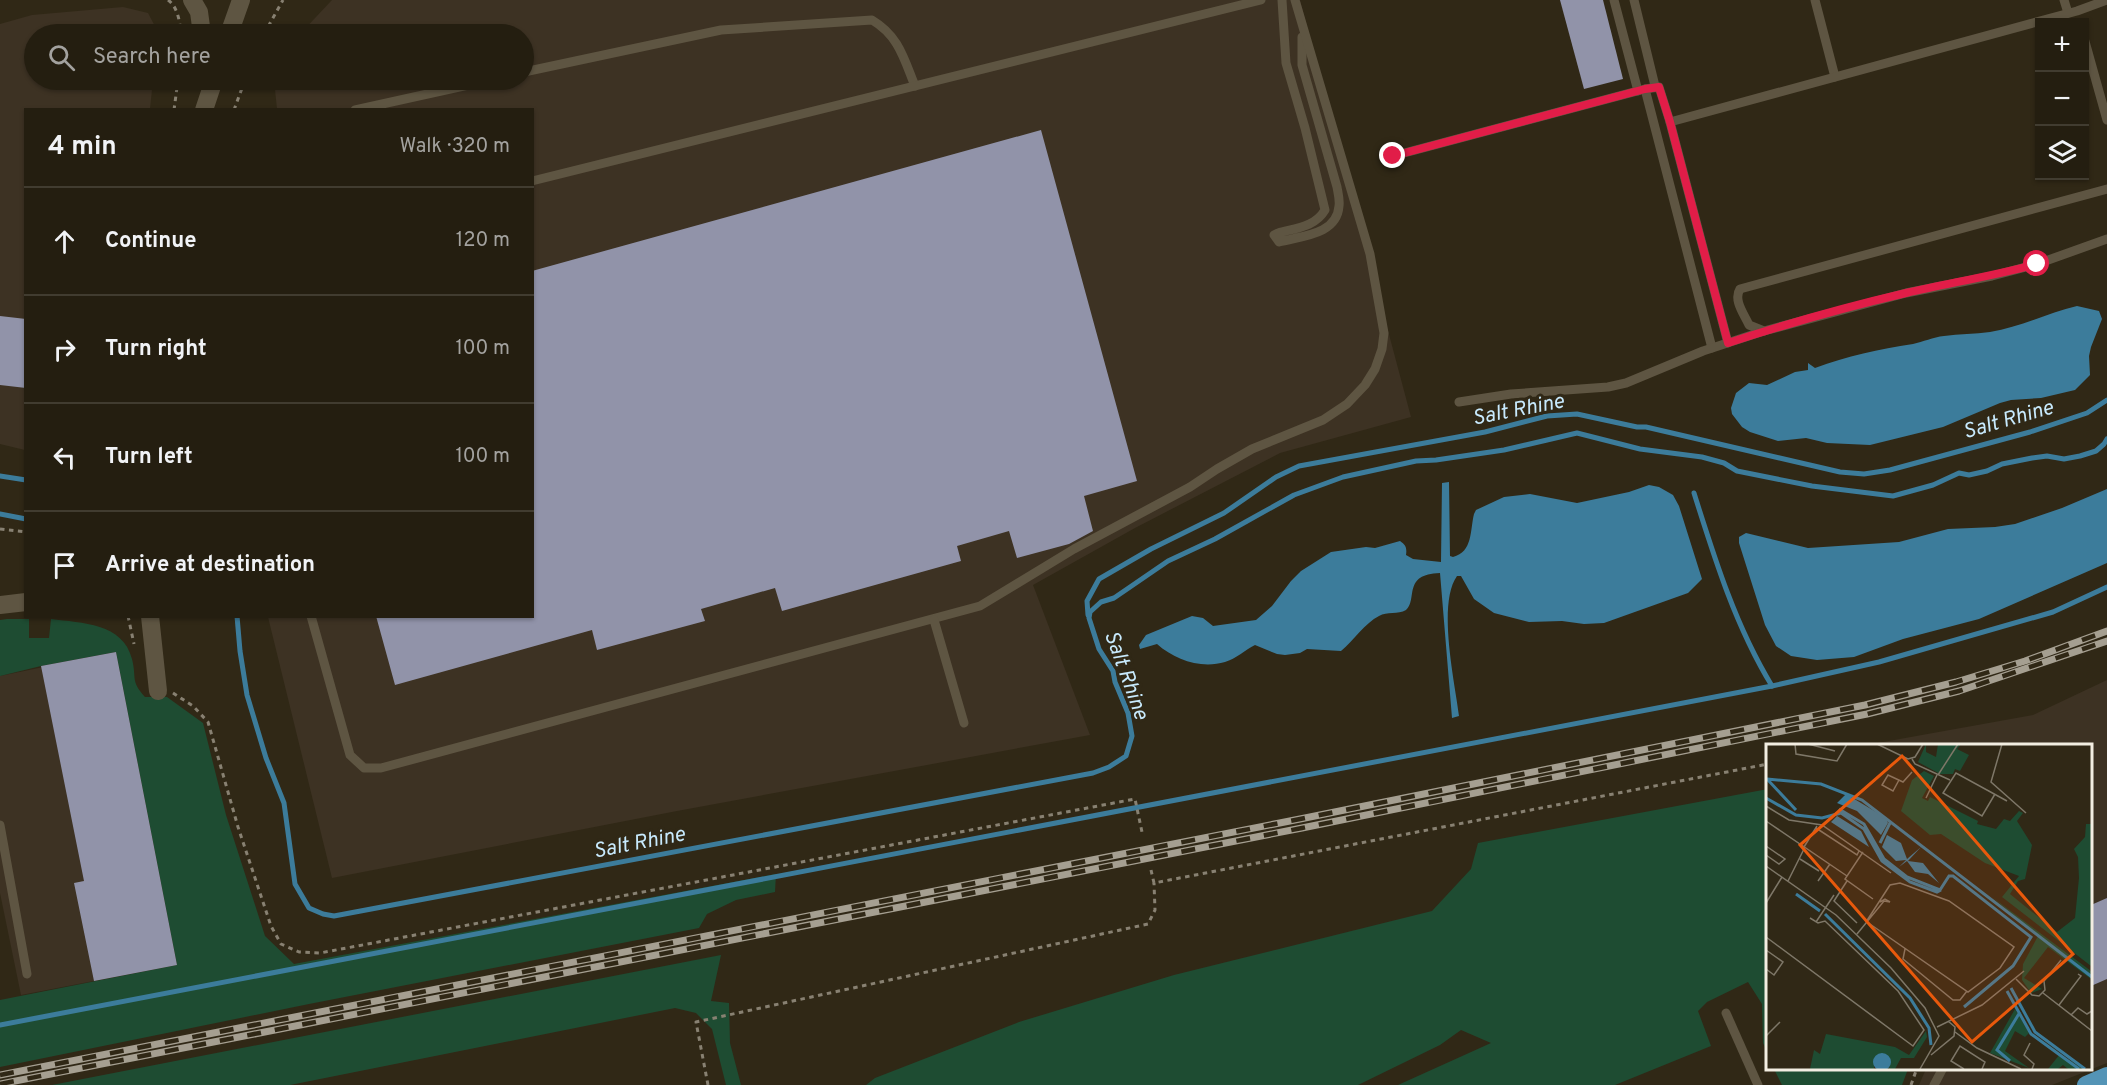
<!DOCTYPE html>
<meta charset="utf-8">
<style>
body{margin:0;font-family:Overpass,sans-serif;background:#2c2719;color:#f1f3f6}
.controls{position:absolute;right:18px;top:18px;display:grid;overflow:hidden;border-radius:0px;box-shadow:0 2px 4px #0004}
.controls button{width:54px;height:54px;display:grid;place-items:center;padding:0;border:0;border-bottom:2px solid #413c30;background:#241e10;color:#f1f3f6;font:30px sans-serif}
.stop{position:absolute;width:18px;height:18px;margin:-14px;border:4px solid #e11d48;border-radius:50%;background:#fff}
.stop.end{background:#e11d48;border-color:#fff;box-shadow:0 2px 6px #0008}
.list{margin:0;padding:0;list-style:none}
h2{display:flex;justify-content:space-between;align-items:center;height:78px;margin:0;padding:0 24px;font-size:26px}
h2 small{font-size:20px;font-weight:400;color:#a3a29f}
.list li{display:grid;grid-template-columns:39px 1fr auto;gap:18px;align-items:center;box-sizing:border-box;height:108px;padding:0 24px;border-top:2px solid #413c30}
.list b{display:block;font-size:22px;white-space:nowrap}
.list em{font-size:20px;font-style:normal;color:#a3a29f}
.icon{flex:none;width:33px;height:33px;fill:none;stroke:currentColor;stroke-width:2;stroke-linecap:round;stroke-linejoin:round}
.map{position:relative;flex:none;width:2107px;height:1085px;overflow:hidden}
.search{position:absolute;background:#241e10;box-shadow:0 2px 4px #0004;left:24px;top:24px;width:510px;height:66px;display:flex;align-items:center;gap:15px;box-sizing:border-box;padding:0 21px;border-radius:33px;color:#a3a29f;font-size:22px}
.panel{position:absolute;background:#241e10;box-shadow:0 2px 4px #0004;left:24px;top:108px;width:510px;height:510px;border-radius:0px}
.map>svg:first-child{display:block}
</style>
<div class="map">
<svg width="2107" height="1085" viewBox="0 0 2107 1085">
<rect width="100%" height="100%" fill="#302816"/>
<g fill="#3d3223">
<path d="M332,0h968l111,417 -131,36 -145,75 -102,57 57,150 -413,76 -345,67 -64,-261 264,-1v-506l-255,-1 -3,-29h250v-46h-224z"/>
<path d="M123,7l25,6 11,21h-125v46h119l-3,29 -124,1 -1,340 -25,-6v-420l32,-9z"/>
<path d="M116,652l61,313 -156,30 -21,-102v-217z"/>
<path d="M2107,680v383l-55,22h-133l7,-16 164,-1v-322h-229l172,-31z"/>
</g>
<g fill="#1e4c32">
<path d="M7,619h22v19h20l2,-19c31,4 72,4 81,40 5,20 -2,21 13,38h22l36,26 23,92 39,121 29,28 482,-90 -1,18 -39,8 -29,14 -8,14 -390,76 -309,63v-67l177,-35 -61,-313 -75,14 -41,10v-56z"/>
<path d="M1768,789v265l-5,-11 -1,-39 -14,-22 -41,20 -9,9 13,35 -96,39h-217l93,-42 -30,-13 -21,15 -82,40h-492l9,-7 144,-56 155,-47 258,-64 39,-42 7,-26z"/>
<path d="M721,955l-10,46 18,2 1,40 11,42h-15l-14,-56 -16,-16 -21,-5 -385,77h-238z"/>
<path d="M1774,1069h134l-6,16h-120z"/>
</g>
<g fill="#3c7c9b">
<path d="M2077,306l22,5 3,8 -11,28 -2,9 1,19 -15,15 -34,8 -30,2 -11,3 -57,24 -73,18 -43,-2 -21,-5 -28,3 -28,-9 -8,-5 -10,-13 -1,-6 5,-15 13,-10 18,2 28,-13 13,-2v-7l7,5c32,-12 64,-19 98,-24 10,-2 20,-7 31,-8 15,-2 31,-2 46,-4 30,-5 58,-19 87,-26z"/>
<path d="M1449,482l1,74 3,1c20,-5 17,-27 21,-43l2,-4 28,-13 26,-3 47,9 52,-11 20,-7 10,2 14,8 6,11 23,73 -14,14 -84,30 -20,1 -22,-3 -33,1 -35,-9 -20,-14 -13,-23h-4c-20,28 -2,107 2,140l-7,2 -12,-145c-38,1 -22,27 -34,37 -8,5 -19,1 -27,6 -14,7 -25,24 -38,35l-34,-2 -7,4 -15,2 -8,-1 -22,-9c-10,5 -19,14 -30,17 -24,7 -50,-2 -68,-18l-17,5 -1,-4 7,-10 46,-19 11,2 10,8 43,-6 16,-14 19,-25 10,-10 30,-19 35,-5 9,1 25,-7c6,4 7,7 6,14l7,4 28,3 1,-79z"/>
<path d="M2107,489v74l-128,56 -76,20 -49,18 -37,3 -26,-4 -15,-10 -11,-21 -26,-82v-6l7,-4 62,15 91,-6 49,-13 47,-2 20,-3 47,-16z"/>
</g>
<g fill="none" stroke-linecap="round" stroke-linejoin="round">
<g stroke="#3c7c9b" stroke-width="5">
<path d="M0,476l26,4"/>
<path d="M1694,493c21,67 42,134 78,193"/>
<path d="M0,514l26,5"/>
<path d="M1088,615l-1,-14 12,-22 52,-30 73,-36 52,-36 23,-11 186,-34 62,-16 30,-2 60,13h9l194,45 24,2 26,-4 140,-38 57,-19 20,-13"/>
<path d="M237,616l3,35 7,44 19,63 18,45 11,81 14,24 14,6 11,2 759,-143 16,-6 17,-11 6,-20 -4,-23 -13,-31 -2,-11 -14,-22 -10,-31 1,-6 11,-10 13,-4 54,-37 47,-22 79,-44 49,-18 73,-16 20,-1 68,-10 73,-17 63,16 62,8 22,6 13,8 75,15 81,10 40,-11 26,-12 10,2 18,-4 15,-7 30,-6 15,-2 17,3 16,-3 16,-5 8,-7 3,-5"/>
<path d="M0,1025l1772,-339 107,-24 174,-50 54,-25"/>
</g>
</g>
<g fill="#9193a9">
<path d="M1560,0h43l20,79 -39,10z"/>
<path d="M1041,130l96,351 -53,15 9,35 -24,13 -52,14 -8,-27 -52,15 4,15 -179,50 -7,-23 -74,21 4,12 -108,29 -5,-20 -197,55 -19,-69h156v-345z"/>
<path d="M0,316l26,3v69l-26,-3z"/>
<path d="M116,652l61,313 -83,16 -20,-98 10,-2 -43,-215z"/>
<path d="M2107,898v81l-16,7v-81z"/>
</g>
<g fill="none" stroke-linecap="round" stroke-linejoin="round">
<g stroke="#888172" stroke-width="3" stroke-dasharray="4.5 4.5" stroke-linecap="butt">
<path d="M168,0c10,7 12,23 13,34"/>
<path d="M264,34l19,-34"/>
<path d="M174,110l4,-30"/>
<path d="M234,110l11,-30"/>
<path d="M0,529l26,3"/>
<path d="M128,616l6,28"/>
<path d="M173,693l20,13 15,16 30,105 33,99 10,18 18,8 21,1 815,-154 7,33"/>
<path d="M1151,870l3,13 614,-119"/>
<path d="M708,1085l-12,-63 452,-98 7,-14 -1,-27"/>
<path d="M1911,1085l6,-17"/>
</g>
<g stroke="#5e5542" stroke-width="9">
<path d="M1282,0l4,63 19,65 20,82c-10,17 -29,18 -47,23l-4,2 5,7c22,-6 58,-7 60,-36 1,-6 -1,-13 -2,-19l-35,-122v-28"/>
<path d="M1614,0l24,91"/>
<path d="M1634,0l21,86"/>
<path d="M1815,0l20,77"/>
<path d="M2064,0l4,13"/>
<path d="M2084,38l23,82"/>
<path d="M524,72l197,-42 151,-10c27,16 32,39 43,66"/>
<path d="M1645,89l67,259"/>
<path d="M355,110l136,-30"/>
<path d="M1670,122l407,-111 30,-11"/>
<path d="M1393,156l252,-67 14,-2 11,35 58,221"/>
<path d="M532,181l729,-181"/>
<path d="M1764,331l-15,-6c-5,-11 -16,-25 -9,-36l367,-100"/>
<path d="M1459,402l52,-8 97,-7 18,-4 77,-32 61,-20 142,-38 86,-17 45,-12 70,-25"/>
<path d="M311,616l39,139 14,13h17l599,-162 94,-57 116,-62 27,-18 35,-20 71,-29 24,-16 18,-19 10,-16 7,-20 2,-16 -14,-79 -75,-254"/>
<path d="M934,620l30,103"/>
<path d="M0,825l27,149"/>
<path d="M1726,1013l32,72"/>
<path d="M1934,1085l9,-17"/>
</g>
<g stroke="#5e5542" stroke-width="18">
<path d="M192,0l7,12 3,22"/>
<path d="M229,34l12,-34"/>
<path d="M204,110l10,-30"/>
<path d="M0,605l26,-3"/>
<path d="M150,616l8,75"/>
</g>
<path stroke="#5494b6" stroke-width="18" d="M2086,1085l21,-9"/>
<g stroke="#a59f91" stroke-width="7">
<g id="rail">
<path d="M0,1075l1300,-256 565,-114 91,-23 69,-21 82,-30"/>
<path d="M0,1084l1302,-256 565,-114 92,-23 148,-50"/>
</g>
</g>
<use href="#rail" stroke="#302816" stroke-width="4.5" stroke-dasharray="14" stroke-linecap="butt"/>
</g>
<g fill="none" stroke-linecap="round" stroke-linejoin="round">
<path stroke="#e11d48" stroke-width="8" d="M1393,156l252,-67 14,-2 11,35 58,221c58,-19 118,-36 178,-50 43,-10 87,-17 131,-29"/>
</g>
<g text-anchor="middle" stroke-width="6" stroke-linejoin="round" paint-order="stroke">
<g font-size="21" font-style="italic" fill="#c8eafd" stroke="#302816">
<text transform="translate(1518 409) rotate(-11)" y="7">Salt Rhine</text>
<text transform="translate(2008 419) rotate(-16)" y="7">Salt Rhine</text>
<text transform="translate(1127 675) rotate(70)" y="7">Salt Rhine</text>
<text transform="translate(639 842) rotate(-11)" y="7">Salt Rhine</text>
</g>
</g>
<g transform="translate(1766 744)">
<rect width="326" height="326" fill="#302816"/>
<path d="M160,0v8l10,5 2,-13h23l-4,5 12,6 -9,16 -5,-2 -2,5h-13l-22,-12zM158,27l10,5 -12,22 6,3 2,-4 48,24 -1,3 19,5 8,-10 6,2 9,-10 4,2 -6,8 15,24 -7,34 -7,2 -8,13 47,38 18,-14 4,-40 -1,-21 -4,-8 11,-12 1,-13h5v142l-89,-69 17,-21 -34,-13 -44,-29 -11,1 -29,-24 11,-31zM226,153l99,74v8l-43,-32 -24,31 18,11 -11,4 -9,-13 1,-16 15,-28zM249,265l14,24 -4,4 -10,-6 -10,20 24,17 -39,-15zM160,287l1,6 -13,21h-13l-6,11h-6l1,-8 -15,-1 -1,9h-64l4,-19 6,4 6,-20 69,13 14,8zM294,310l23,15h-15l-5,-4 -5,4h-10z" fill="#1e4c32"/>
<path d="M80,50l40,24 2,5 -7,12 -24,-24 -20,-8zM71,72l24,15 8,16 -38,-25zM121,91l14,8 6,16 14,-12 -13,14 15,2 16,20 -11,-9 -13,-2 -8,-11 -8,6 7,-7 -10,1 -14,-14zM107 318a9 9 0 1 1 18 0a9 9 0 1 1-18 0Z" fill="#3c7c9b"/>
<path fill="none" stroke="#3c7c9b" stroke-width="3" d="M1,35l54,5 41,16 230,177M1,35l29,31M0,54l30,17 26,3 19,-5 23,16 18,32 28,21 27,10 4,-2M73,65l25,15 20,35 23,18 33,13 9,-14h4l78,61 -18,29 -49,41M114,99l11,-22M30,150l24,17M59,170l85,84 19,30 2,17M245,244l24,44 50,37M241,247l24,43 48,35M244,317l-13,-11 23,-38"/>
<path fill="none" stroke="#7e7768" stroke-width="1.5" d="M29,0l1,10 41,7 10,-17M42,0l27,7M111,0l31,15 7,-2 8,-13M236,0l-11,38 35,31M146,15l3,5 35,16M172,31l20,-31M133,36l-6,11 -11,-6 6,-10 15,7 9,-10M229,50l-13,22 -39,-23 13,-20 51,28M160,54l11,-23M0,62l23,14 33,5 69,48M0,77l81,55M50,84l41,27 2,-4M38,103l13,-21M97,108l-18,27 28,20M0,111l13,9 6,-5 -19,-13M34,115l19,12M0,122l70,49 55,53 34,40 14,28 -19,33M22,137l17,-34M52,137l12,-17M81,137l-13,20 23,22M0,159l16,-26M50,178l18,-27M100,178l24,-37 10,-2 49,18 65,46 -14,21 -32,24 -101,-70M91,190l27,-33 6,1 -5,-3 -5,3M0,193l147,109 11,-16 -26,-39 -73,-70 -7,2 -8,-5M139,205l-2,10 50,41h7l7,-9M0,206l17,12 -9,13 -8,-6M250,235l16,16 7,1 6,-6 -1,-9 17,-21M277,249l49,38M293,261l22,-29 -3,-2M305,271l7,-7 9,6 5,-3M171,283l45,-22 42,-34M189,288l22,16 44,21M0,292l14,-14M264,299l-6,12 10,9 -2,5M165,311l23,-19 1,-9 -7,-6M198,325l-13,-8 9,-15 25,16 -3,7"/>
<path fill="#e8590c" fill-opacity="0.15" stroke="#e8590c" stroke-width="3" d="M136,12l171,198 -101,88 -172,-197z"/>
<rect width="326" height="326" fill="none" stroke="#f3eee2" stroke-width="3"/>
</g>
</svg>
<div class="controls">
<button>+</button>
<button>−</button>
<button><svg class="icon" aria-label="layers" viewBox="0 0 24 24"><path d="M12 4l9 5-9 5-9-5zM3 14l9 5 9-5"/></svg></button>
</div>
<div class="stop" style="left:2037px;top:264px"></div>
<div class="stop end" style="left:1393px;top:156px"></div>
<div class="search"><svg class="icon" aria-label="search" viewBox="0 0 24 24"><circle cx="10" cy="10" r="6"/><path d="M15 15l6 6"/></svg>Search here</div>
<section class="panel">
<h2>4 min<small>Walk · 320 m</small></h2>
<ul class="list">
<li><svg class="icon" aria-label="ahead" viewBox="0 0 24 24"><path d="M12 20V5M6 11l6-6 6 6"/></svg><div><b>Continue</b></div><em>120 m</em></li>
<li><svg class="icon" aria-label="right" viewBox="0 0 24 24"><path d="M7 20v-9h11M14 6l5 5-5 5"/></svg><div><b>Turn right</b></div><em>100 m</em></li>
<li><svg class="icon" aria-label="left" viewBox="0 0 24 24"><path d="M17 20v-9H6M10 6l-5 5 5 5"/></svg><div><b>Turn left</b></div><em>100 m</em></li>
<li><svg class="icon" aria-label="arrive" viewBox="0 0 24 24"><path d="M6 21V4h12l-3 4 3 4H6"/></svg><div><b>Arrive at destination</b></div></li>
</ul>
</section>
</div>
